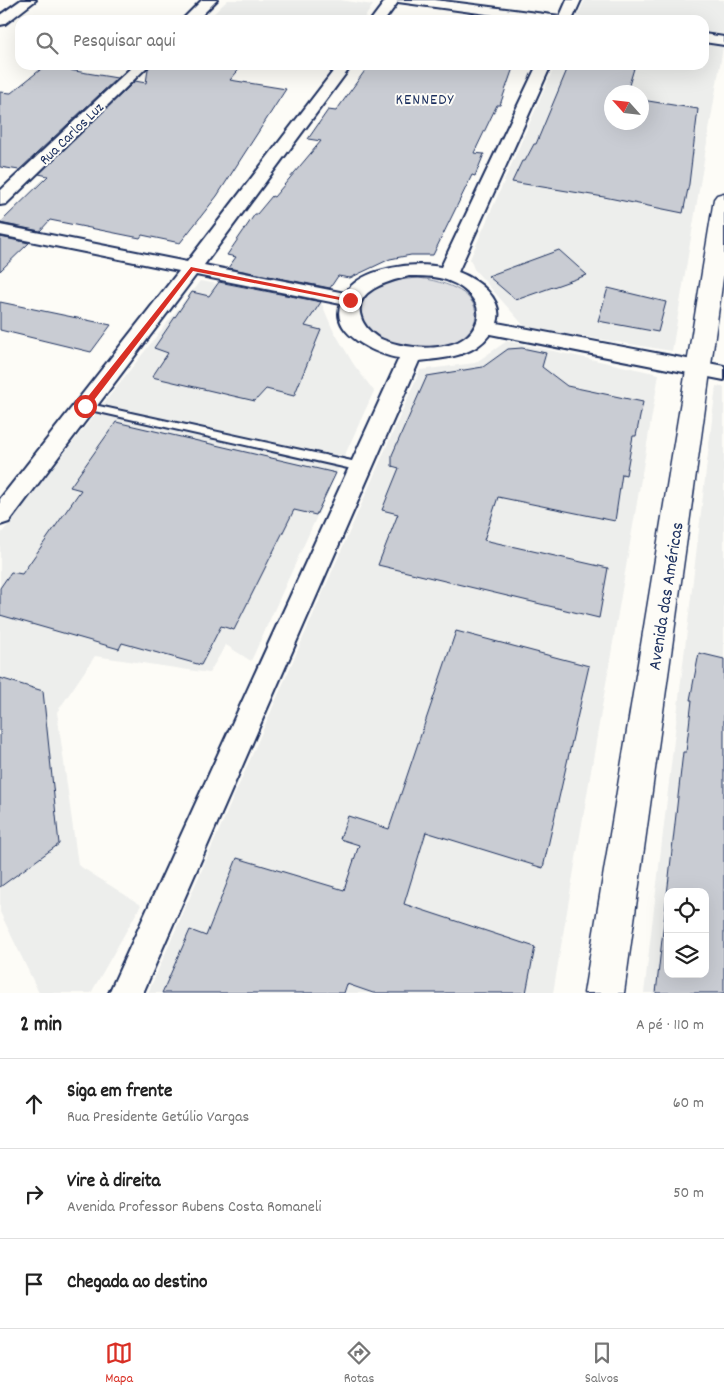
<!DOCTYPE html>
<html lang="pt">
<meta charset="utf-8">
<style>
body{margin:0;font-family:Dekko,sans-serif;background:#f2f2f2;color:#222}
.controls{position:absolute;right:15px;bottom:15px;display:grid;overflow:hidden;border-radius:10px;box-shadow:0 5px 20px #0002}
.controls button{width:45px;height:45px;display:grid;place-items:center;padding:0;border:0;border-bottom:1px solid #e0e0e0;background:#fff;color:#222;font:25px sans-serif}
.compass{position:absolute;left:604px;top:85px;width:45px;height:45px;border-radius:50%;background:#fff;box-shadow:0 5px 20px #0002;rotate:297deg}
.stop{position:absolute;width:15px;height:15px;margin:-11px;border:4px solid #d93025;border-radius:50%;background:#fff}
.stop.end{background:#d93025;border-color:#fff;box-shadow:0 1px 5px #0008}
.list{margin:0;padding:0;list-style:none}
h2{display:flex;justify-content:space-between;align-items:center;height:65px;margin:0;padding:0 20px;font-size:21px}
h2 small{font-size:16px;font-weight:400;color:#767676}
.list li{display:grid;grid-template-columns:32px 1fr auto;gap:15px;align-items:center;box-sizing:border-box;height:90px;padding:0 20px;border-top:1px solid #e0e0e0}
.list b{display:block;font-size:19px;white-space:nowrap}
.list p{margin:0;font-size:16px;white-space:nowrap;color:#767676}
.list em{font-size:16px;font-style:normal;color:#767676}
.icon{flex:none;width:28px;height:28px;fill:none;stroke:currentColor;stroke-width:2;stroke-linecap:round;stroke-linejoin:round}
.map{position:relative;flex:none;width:724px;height:993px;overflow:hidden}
.search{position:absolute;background:#fff;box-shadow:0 5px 20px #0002;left:15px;right:15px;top:15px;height:55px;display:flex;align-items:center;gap:12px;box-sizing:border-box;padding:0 18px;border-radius:15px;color:#767676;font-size:19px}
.sheet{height:335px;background:#fff}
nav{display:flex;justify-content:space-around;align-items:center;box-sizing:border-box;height:70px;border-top:1px solid #e0e0e0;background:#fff;font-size:14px;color:#767676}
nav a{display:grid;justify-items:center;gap:2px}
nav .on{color:#d93025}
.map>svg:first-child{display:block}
</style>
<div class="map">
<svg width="724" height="993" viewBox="0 0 724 993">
<rect width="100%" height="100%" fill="#fdfcf7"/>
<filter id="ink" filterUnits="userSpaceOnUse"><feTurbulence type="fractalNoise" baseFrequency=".02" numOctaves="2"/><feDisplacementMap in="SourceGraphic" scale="10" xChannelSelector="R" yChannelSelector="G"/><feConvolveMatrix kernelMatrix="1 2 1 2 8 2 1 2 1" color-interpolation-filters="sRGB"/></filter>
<g filter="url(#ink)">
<g fill="#edeeec" fill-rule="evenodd">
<path d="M228,0h112l33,5 -10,15h-156z"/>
<path d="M585,0h139v34l-20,-2v-12h-105l-22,-3z"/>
<path d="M704,44l19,3 -51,304 -147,-24 -51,-58 -4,-10 85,-194h149zM612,92h30v30h-30z"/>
<path d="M200,281l121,21 11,26 22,37 20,26 -123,270 -25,-16 -17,28 -114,-17 -38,56 21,153 63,40 -50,88h-52l-39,-81v-377z"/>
<path d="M507,341l152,33 -106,619h-405l272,-623 55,-7z"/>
<path d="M716,386l8,1v606h-80zM668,892h37v82h-37z"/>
</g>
<path fill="#e0e1e3" stroke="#7e88a0" d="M419,278c106,15 45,95 -30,66 -5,-2 -14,-4 -18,-8 -6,-4 -10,-16 -13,-23 8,-30 34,-33 61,-35z"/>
<g fill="#c9ccd3" stroke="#1b2f5e" fill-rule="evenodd">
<path d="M151,65h92l-13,15 56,9 -69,107 -37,47 -38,-8 -2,3 -90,-18 -10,11 -40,-8 48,-47 -9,-2 96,-93 11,2 2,-14z"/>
<path d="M369,65h145l-14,40h-3l-23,48 10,1 -9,22 -3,-1 -39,80h-22l-21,4 -40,19 -12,-2 -8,12 -102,-20 8,-11 -9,-2 28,-41h2l15,-18 2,1 47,-56 -13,-2 20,-29 8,1z"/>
<path d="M569,65h66l-8,27h-15v30h30v-22l56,9 -9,75 -6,29 -79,-16 -92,-15 10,-21h3l9,-17h2z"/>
<path d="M45,66l72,12 -98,92 -19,-3v-75l11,1z"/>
<path d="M0,237l29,6 -29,28z"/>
<path d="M559,250l28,25 -71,25 -28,-24z"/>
<path d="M219,282l102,20 -16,24 16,4 -27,66 -28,-7 -11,12 -103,-24 16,-24 -14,-5 38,-56 17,4z"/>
<path d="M608,288l58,14 -8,30 -60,-11z"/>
<path d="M0,302l111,23 -20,27 -91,-22z"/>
<path d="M522,348l24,5 -4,14 25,19 76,16 -7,34h-3l-7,39 -4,-1 -7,47 -117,-24 -14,43 124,28 -9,50 -221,-53 20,-51 -16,-4 17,-42 -7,-2v-11l35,-79 56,-9 25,-18z"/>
<path d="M116,422l220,51 -20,42 -22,-5 -60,120 -13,-4 -20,39 -79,-22 -3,6 -119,-34v-27l11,-16 11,2 59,-84 -11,-3z"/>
<path d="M456,631l133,35 -46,202 -117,-36 -22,72 131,43 -9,46h-153l-26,-9 -3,9h-182l28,-63 16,6 31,-78 107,32 15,-45 -19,-6 8,-23 41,13z"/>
<path d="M699,653l25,6v334h-68l27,-241h3l6,-52h-2zM668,892h37v82h-37z"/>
<path d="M0,678l43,13 16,153 -59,43z"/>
</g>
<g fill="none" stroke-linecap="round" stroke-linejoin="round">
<g stroke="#1b2f5e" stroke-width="4">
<path id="lane" d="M85,403l276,60 5,4 -5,4 -280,-63 -1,-2z"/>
</g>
<g stroke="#1b2f5e" stroke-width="4">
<g id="street">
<path d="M21,0h15l-31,24 -5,1v-10z"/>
<path d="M202,0h15l-20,20h-15z"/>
<path d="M386,0h49l125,16 7,-16h14l-9,20h-41l-133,-18 -13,18h-14z"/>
<path d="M704,34l20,3v8l-20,-3z"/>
<path d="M134,65h15l-143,139 -6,1v-14z"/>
<path d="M338,65h14l-148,200 141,28c18,-26 68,-31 96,-26l96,-202h14l-93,207c19,7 47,27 39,51l227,43v14l-234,-46c-17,23 -45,24 -71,27l-276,632h-34l290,-635c-22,-3 -70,-25 -58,-54l-145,-29 -187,247 -9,3v-26l179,-228 -179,-36v-10l187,37zM409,276c10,0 20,0 30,2 20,4 49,24 36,48 -15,30 -73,24 -98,11 -7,-5 -14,-12 -16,-20 -9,-27 29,-36 48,-41z"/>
</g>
</g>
<g stroke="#1b2f5e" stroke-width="3">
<path id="secondary" d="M724,193v78l-100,722h-40l130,-794 3,-4z"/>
</g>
<use href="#lane" fill="#fdfcf7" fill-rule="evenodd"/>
<use href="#street" fill="#fdfcf7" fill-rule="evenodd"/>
<use href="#secondary" fill="#fdfcf7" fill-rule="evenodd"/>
</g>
</g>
<path fill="#d93025" d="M191,267l163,33 -4,2 -157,-31 -105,137h-6v-4z"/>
<g text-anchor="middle" stroke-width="4" stroke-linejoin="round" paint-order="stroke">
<g font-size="15" fill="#1b2f5e" stroke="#fdfcf7">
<text transform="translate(71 133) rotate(-44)" y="5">Rua Carlos Luz</text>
</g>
<g font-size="16" letter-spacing="1" fill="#1b2f5e" stroke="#fdfcf7">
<text x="425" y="104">KENNEDY</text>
</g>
<g font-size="18" fill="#1b2f5e" stroke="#fdfcf7">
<text transform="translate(665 596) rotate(-81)" y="6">Avenida das Américas</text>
</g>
</g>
</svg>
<div class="controls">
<button><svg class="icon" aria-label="locate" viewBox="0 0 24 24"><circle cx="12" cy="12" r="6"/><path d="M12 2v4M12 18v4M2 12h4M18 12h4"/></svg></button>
<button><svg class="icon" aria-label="layers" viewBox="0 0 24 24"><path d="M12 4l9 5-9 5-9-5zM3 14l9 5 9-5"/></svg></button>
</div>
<svg class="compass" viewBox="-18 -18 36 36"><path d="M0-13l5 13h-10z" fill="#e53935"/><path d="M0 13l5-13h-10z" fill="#767676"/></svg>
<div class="stop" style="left:85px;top:406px"></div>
<div class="stop end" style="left:350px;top:300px"></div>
<div class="search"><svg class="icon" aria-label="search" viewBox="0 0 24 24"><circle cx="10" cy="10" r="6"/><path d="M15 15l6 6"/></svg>Pesquisar aqui</div>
</div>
<section class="sheet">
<h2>2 min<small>A pé · 110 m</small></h2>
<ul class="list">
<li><svg class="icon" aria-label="ahead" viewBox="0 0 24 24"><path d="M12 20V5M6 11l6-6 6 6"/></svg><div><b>Siga em frente</b><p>Rua Presidente Getúlio Vargas</p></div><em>60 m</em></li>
<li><svg class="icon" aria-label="right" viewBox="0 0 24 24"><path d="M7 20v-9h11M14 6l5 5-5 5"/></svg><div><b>Vire à direita</b><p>Avenida Professor Rubens Costa Romaneli</p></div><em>50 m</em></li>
<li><svg class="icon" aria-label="arrive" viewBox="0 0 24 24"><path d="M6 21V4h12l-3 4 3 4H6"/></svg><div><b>Chegada ao destino</b></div></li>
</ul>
</section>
<nav>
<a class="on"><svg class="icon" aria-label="map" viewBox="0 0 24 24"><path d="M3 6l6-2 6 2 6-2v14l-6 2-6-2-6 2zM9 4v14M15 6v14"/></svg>Mapa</a>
<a><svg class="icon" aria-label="directions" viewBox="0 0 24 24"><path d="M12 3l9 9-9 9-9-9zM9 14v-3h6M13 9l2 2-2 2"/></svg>Rotas</a>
<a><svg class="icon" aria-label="saved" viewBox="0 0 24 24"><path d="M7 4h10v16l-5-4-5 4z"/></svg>Salvos</a>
</nav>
